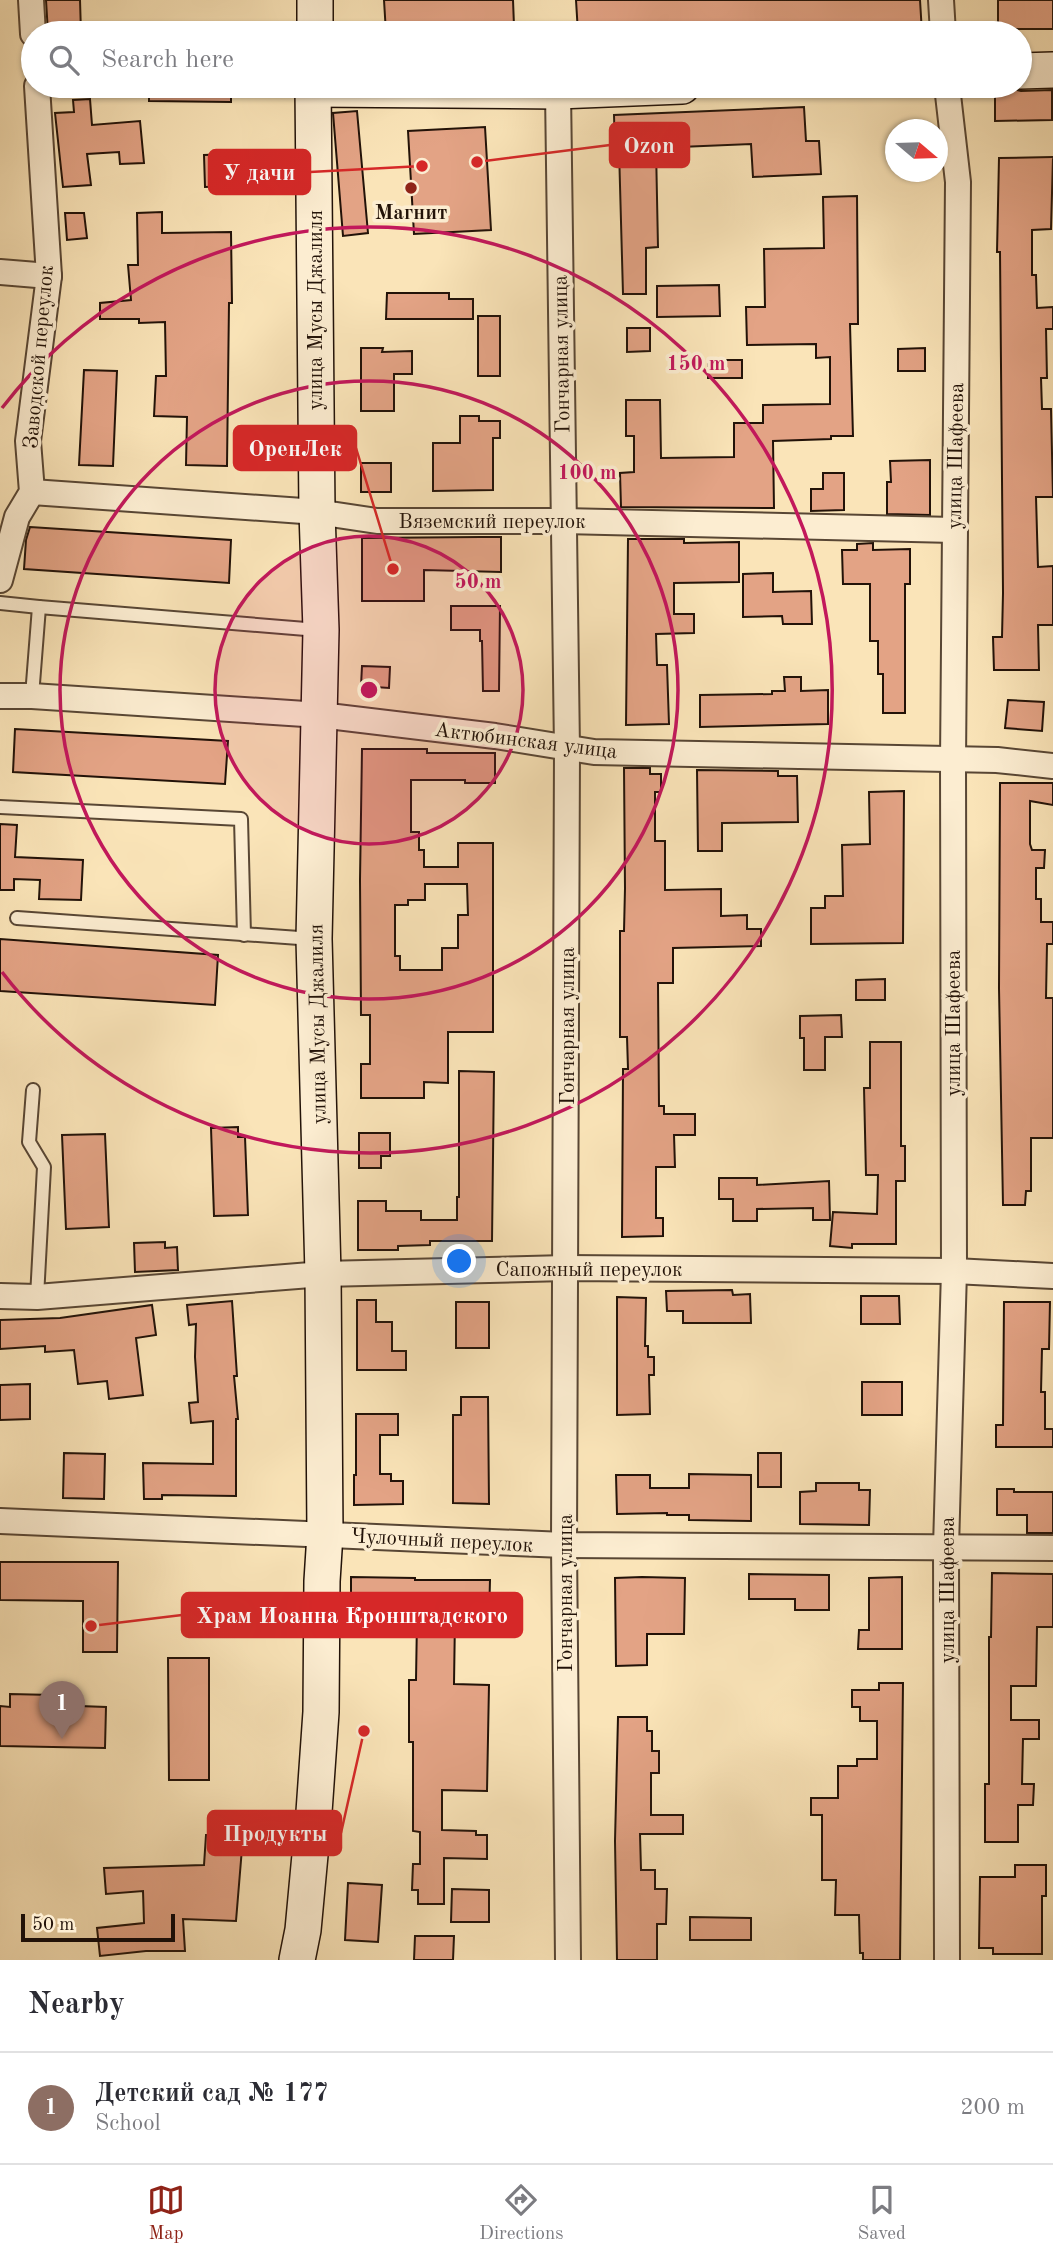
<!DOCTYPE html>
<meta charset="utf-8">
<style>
body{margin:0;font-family:"Old Standard TT",serif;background:#f7f7f7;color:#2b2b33}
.compass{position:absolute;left:885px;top:119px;width:63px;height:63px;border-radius:50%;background:#fff;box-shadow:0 2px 5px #0004;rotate:109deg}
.scale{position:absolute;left:21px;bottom:18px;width:154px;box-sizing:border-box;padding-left:7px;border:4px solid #221208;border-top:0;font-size:19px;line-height:24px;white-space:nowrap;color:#221208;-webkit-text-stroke:5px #fcedd1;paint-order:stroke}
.you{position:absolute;left:460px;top:1262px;width:24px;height:24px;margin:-18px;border:5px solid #fff;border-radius:50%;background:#1a73e8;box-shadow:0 0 0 10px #1a73e833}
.badge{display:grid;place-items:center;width:46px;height:46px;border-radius:50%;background:#8f2418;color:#fff;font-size:23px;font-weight:700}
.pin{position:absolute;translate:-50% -58px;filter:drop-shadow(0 2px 4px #0008)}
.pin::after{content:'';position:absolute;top:37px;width:24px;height:21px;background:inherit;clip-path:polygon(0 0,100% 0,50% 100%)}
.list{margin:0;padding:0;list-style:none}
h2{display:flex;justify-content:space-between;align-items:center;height:91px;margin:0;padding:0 28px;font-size:30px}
h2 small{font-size:23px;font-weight:400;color:#7c7c81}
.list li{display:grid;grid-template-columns:46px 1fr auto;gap:21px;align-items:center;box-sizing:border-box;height:112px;padding:0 28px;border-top:2px solid #e1e1e2}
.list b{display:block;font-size:26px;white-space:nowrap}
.list p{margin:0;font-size:23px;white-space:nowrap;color:#7c7c81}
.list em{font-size:23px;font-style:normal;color:#7c7c81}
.icon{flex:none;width:38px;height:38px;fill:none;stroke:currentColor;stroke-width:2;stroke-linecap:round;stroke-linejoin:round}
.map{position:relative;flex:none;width:1053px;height:1960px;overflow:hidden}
.search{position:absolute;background:#fff;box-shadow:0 2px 5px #0004;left:21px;right:21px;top:21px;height:77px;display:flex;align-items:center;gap:18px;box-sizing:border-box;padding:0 24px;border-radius:38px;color:#7c7c81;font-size:26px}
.sheet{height:203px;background:#fff}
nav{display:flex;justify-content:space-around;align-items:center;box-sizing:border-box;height:98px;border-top:2px solid #e1e1e2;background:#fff;font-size:19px;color:#7c7c81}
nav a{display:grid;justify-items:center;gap:4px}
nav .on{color:#8f2418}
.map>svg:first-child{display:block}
</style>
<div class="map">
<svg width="1053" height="1960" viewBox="0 0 1053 1960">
<rect width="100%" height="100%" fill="#fae4b8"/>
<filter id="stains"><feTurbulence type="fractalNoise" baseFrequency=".00286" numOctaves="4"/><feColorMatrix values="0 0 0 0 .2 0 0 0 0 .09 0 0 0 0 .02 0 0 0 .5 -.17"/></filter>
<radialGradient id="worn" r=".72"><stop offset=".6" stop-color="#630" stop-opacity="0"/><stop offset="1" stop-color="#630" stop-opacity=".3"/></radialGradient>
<g fill="#e3a385" stroke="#221208" stroke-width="2" fill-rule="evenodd">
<path d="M46,0h34l1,33h-33z"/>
<path d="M384,0h129l1,26 -18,1v6h-110z"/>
<path d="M576,0h344l2,33h-175l-1,-7 -110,7h-58z"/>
<rect x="998" y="0" width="55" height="29"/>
<path d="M149,86h82v16l-82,-1z"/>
<path d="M995,88h15l11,3 31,-1v30l-57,1z"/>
<path d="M90,99l2,26 48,-4 4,42 -24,1 -1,-12 -32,2 4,31 -28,2 -8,-74 19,-1 -1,-12z"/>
<path d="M804,107l2,34h13l2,33 -68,3 -2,-33 -95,4 2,99 -12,1v46h-23l-4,-145h-4l-1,-34z"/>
<path d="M357,111l11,122 -25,3 -10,-123z"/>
<path d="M485,127l6,103 -77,4 -6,-103z"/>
<path d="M231,154l2,32 -28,1 -1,-32z"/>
<path d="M1053,157l-2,72 -19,1v45h4l1,33 16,-1v22h-7l1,49h-6l1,31h9l2,88h-17l2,70 15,-1v59h-15l1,45h-45l-1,-33h9l1,-44 -3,-341h-3l2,-94z"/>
<path d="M857,196l1,128h-8l3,112h-22v3l-58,2 1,67 -153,-1 -1,-34 14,-1v-36h-8v-36h34l1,58 73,-1v-34h29v-18l67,-1v-47l-14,1v-14l-69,1 -1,-38h19l-1,-58 60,-1 -1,-51z"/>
<path d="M162,212v21l69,-1 1,71h-3l-2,163 -41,-1 1,-48 -33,-1 2,-40h10l-1,-54 -26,1v-4h-39v-16l31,-3 -3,-35h10l-1,-52z"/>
<path d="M65,213h19l3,25 -20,2z"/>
<path d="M719,285l1,31 -63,1v-31z"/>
<path d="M387,293h62v6h24v20h-87z"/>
<rect x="478" y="316" width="22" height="60"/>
<path d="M627,328h23v23l-23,1z"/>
<path d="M361,348h22l-1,4 30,-1v23h-18v37h-33z"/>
<path d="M925,348v23h-27v-22z"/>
<rect x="708" y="360" width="34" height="18"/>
<path d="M84,370l33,1 -4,95 -34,-1z"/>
<path d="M460,416h19v5h21v17h-7v52l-60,1v-48h27z"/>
<path d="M930,460v55l-43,-1v-32h4l-1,-21z"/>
<rect x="361" y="463" width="30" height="29"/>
<path d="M823,473h21v37l-33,1v-22h12z"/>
<path d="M30,527l201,13 -2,43 -205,-14 2,-29z"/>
<path d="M480,537h21v35l-77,-2v31h-62v-63z"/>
<path d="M628,539h56v4l55,-1v40l-65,1v31h20v19l-38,1 1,31h10l2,59 -43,1z"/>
<path d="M873,543v7l37,-1v35h-5v129h-22v-39h-5v-33h-8v-57h-27l-1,-34h15v-6z"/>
<path d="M773,573v19l38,-1 1,33h-29l-1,-8 -39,1v-43z"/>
<path d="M451,606h49l-1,85h-16l-1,-50h-2v-11h-29z"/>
<path d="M362,666l28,1 -1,21 -28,-2z"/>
<path d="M784,677h17v14l27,-1v34l-128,3v-32l72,-1v-3h13z"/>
<path d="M1008,700l36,2 -2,29 -37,-3z"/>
<path d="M15,729l213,12 -3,43 -212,-12z"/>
<path d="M362,749h65v4h68v30h-30v-3h-54v52h8v18h5v17h34v-24h35v189h-45v51l-24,-1v16h-63v-34h9v-49h-9l-1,-135zM425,884h42l1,31h-10v33h-16v22h-42v-14h-5v-51h13v-5h17z"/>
<path d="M624,768h26v6h11v18h-6v49h10v49l56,-1v27l26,-1v14h14v17l-88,2v35h-15l1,123h5v8h31v21h-21l1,32h-19v51h7v18l-41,1 1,-168h5l-1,-32h-7v-106h4l1,-43z"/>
<path d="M697,770l81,1v5h19l1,46 -76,1v28h-24z"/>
<path d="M1000,783h53v22l-23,-4v43l2,6h13l-1,18h-8v31h5v23h12v22h-6l-1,54h7v140h-22v53h-5l-1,14h-22l-4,-217z"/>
<path d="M904,791l-1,152 -92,1v-36h14v-12h18l-1,-51 28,-1 -1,-52z"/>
<path d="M0,824l17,1 -2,32 68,3 -2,40 -42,-1 1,-19 -26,-1v11h-14z"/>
<path d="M0,939l218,16 -3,50 -215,-14z"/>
<path d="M885,979v21h-29v-20z"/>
<path d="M841,1015l1,22h-17v33h-21v-32h-4v-22z"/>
<path d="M870,1042h31v104h4v35h-9v63h-44v4l-22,-2 3,-34 44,2 1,-39h-12l-2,-87h6z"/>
<path d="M459,1071l35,1 -2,169h-62v4l-32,1v4h-40v-49h28v10h35v9h36v-23h2z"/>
<path d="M238,1127v10h7l3,78 -34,1 -3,-88z"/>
<path d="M359,1133h31v23h-9v12h-22z"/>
<path d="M105,1134l4,93 -43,2 -4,-94z"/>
<path d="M719,1178h38v7l72,-4 1,39h-17v-12l-56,1v12h-24v-22h-14z"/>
<path d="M165,1242v6l12,-1 1,23 -43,2 -1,-29z"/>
<path d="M732,1290l1,5 17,-1 1,29h-68v-12h-16l-1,-20z"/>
<path d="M861,1296h38l1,28h-39z"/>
<path d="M617,1297l29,1 -1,48h3v11h6v18h-5l1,39 -33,1z"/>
<path d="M357,1300h19v22h16v29h14v19h-49z"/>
<path d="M232,1301l5,75h-3l4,43h-2v77l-74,-1v4h-18l-1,-36 70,1v-43l-22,2 -2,-20 9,-1 -3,-45 1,-33 -7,1 -2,-20z"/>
<rect x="456" y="1302" width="33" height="46"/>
<path d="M1004,1302h46l-1,47h-7l-1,43h4v37h8v18h-57v-22h7z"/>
<path d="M152,1305l4,30 -20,3 7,57 -34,4 -2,-18 -29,3 -4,-34 -29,2v-6l-45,3v-29l60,-2z"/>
<rect x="862" y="1382" width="40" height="33"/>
<path d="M30,1384v35l-30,1v-35z"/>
<path d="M461,1397h27l1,107 -36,-1v-88h8z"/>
<path d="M356,1414h42v21h-18v39h11v7h12v23l-49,1v-30h2z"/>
<path d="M64,1453l41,1 -1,45 -41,-1z"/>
<rect x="758" y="1453" width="23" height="34"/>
<path d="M689,1474l62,1v46l-62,-1v-5h-22v-2l-50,1 -1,-39h34v13h39z"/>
<path d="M816,1483h43v7h11l-1,35 -69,-1v-32l16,-1z"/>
<path d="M997,1489h17v3h39v41h-26v-18h-30z"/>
<path d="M0,1562h118l-1,90h-34v-51l-83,-1z"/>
<path d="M992,1573l61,1v53h-16l-1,59h-25v34h28v19h-16l-1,45h12l-1,21h-15v37h-33v-58h4v-147h2z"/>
<path d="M749,1574l80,1v35h-34v-11h-46z"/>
<path d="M351,1577l64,1v2h75l-1,37h-34l-1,67 35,1 -2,106 -45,-1v40l34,1v4h11v24l-43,-1v46h-26v-14h-6l1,-26h7v-32l-7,-1v-89h-4v-62h7l1,-61 -26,-1v-8l-40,-1z"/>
<path d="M642,1577l43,1 -1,56h-37v31l-31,1 -1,-88z"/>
<path d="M902,1577v72h-44l1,-19h10v-52z"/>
<path d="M168,1658h41v122h-40z"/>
<path d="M879,1683h24l-3,277h-37v-7h-3l-1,-38h-24l1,-35h-14v-65h-11v-17h27v-32h19v-7h20v-38h-17v-14h-8v-17h27z"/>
<path d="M10,1694l42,1v10l54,2 -1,41 -105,-2v-40l10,1z"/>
<path d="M618,1717h29v14h5v20h7v22h-8v42h32v19h-43l1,36h14v19h12l-1,35h-9v36h-40l-2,-119z"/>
<path d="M214,1826l20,1 -1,9h10l-7,85 -53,-2 2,32h-39l-46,5 -3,-28 47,-5 -1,-32 -37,3 -2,-26 100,-3 2,-30h7z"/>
<path d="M1015,1865h31v31h-4v58h-49v-6h-14l1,-71h35z"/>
<path d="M348,1883l34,2 -4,57 -33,-2z"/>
<path d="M452,1889l37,1v32h-38z"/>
<path d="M690,1917l61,1v22h-61z"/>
<path d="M415,1936h39l-1,24h-39z"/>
</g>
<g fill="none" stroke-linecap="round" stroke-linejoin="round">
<g stroke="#584634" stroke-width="16">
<g id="lane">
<path d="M0,603l39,4"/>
<path d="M32,696l7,-89 279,23"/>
<path d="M0,807l241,12 3,116"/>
<path d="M17,918l296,21"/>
<path d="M33,1090l-4,52 15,25 -7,130"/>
</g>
</g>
<g stroke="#584634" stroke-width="28">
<g id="street">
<path d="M31,0l2,34"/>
<path d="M941,0l2,33"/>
<path d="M558,91l9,658 -3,796 4,415"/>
<path d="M0,272l49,4"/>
<path d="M32,492l285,20 60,9h186l391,9"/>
<path d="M0,580l17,-63 15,-25 -4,-51 21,-165 -12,-190"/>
<path d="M0,696h32l288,19 175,21 99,16 403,8 56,6"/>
<path d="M0,1296l37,1 286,-23 243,-6 388,3 99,5"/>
<path d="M0,1521l564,24 489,3"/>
<path d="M947,1960l-1,-413 8,-276 -1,-510 5,-579 -11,-96"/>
</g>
</g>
<g stroke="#221208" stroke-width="38">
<g id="secondary">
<path d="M315,33v-33"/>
<path d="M1020,71l33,-1"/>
<path d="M313,89l245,2 124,-5"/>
<path d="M297,1960l6,-30 11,-118 7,-100 1,-131 3,-47 -2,-260 -9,-335 7,-309 -4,-118 -4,-426"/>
</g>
</g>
<use href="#lane" stroke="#fcedd1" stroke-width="12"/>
<use href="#street" stroke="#fcedd1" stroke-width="24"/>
<use href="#secondary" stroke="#fcedd1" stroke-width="35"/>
</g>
<circle cx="369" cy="690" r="154" fill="#c2185b" fill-opacity=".12"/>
<g fill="none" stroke="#c2185b" stroke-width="3.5">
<circle cx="369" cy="690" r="154"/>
<circle cx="369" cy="690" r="309"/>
<path d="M2 408A463 463 0 1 1 2 972"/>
</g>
<circle fill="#8f2418" stroke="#fcedd1" stroke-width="2.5" cx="411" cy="188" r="7"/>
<g text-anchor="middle" stroke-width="7" stroke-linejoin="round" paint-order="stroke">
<g font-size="21" font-weight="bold" fill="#221208" stroke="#fcedd1">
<text x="411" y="219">Магнит</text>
</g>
<g font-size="21" fill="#221208" stroke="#fcedd1">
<text transform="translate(315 310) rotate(-90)" y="7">улица Мусы Джалиля</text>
<text transform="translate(561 354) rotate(-91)" y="7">Гончарная улица</text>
<text transform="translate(38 357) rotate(-85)" y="7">Заводской переулок</text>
<text transform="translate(955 456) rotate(-89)" y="7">улица Шафеева</text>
<text x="492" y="528">Вяземский переулок</text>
<text transform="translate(526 740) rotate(7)" y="7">Актюбинская улица</text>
<text transform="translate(953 1023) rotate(-90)" y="7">улица Шафеева</text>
<text transform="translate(317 1024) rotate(-91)" y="7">улица Мусы Джалиля</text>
<text transform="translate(567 1026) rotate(-90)" y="7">Гончарная улица</text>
<text x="589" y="1276">Сапожный переулок</text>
<text transform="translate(442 1540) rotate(3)" y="7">Чулочный переулок</text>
<text transform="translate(947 1590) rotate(-90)" y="7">улица Шафеева</text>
<text transform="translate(565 1593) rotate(-90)" y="7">Гончарная улица</text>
</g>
</g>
<circle cx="369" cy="690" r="10" fill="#c2185b" stroke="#fcedd1" stroke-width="3.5"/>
<g font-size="21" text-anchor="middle" font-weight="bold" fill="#c2185b" stroke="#fcedd1" stroke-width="7" stroke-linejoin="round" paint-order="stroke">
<text x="696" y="370">150 m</text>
<text x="587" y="479">100 m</text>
<text x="478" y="588">50 m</text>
</g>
<path fill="none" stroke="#d62828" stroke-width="2.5" d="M477 162L610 145M422 166L310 172M393 569L356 448M91 1626L182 1615M364 1731L341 1833"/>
<g fill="#d62828" stroke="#fcedd1" stroke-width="2.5">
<circle cx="477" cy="162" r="7"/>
<circle cx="422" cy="166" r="7"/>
<circle cx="393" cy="569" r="7"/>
<circle cx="91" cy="1626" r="7"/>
<circle cx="364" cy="1731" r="7"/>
</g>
<g fill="#d62828" stroke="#d62828" stroke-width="2.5">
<rect x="610" y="123" width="79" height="44" rx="7"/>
<rect x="209" y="150" width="101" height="44" rx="7"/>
<rect x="234" y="426" width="122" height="44" rx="7"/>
<rect x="182" y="1593" width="340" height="44" rx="7"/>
<rect x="208" y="1811" width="133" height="44" rx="7"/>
</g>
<g font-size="23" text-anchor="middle" font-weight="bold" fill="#fff">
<text x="649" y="153">Ozon</text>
<text x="259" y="180">У дачи</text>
<text x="295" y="456">ОренЛек</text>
<text x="352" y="1623">Храм Иоанна Кронштадского</text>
<text x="275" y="1841">Продукты</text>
</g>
<rect width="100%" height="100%" filter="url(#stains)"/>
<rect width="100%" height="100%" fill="url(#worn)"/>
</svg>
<svg class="compass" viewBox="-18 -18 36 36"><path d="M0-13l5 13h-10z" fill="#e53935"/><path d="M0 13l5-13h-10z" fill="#7c7c81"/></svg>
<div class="scale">50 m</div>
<div class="you"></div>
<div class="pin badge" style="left:62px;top:1739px;background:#8d6e63">1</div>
<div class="search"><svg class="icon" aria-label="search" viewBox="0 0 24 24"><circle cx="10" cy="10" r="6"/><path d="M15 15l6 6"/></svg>Search here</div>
</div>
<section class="sheet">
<h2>Nearby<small></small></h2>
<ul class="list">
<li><span class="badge" style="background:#8d6e63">1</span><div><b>Детский сад № 177</b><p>School</p></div><em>200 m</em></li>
</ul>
</section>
<nav>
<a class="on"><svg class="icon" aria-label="map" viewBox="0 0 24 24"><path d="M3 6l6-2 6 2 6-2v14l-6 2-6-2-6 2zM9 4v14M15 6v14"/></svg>Map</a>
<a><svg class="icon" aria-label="directions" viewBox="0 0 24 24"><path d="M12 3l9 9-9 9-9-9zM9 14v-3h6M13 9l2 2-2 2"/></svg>Directions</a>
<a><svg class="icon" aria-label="saved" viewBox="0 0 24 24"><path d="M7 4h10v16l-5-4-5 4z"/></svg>Saved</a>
</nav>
